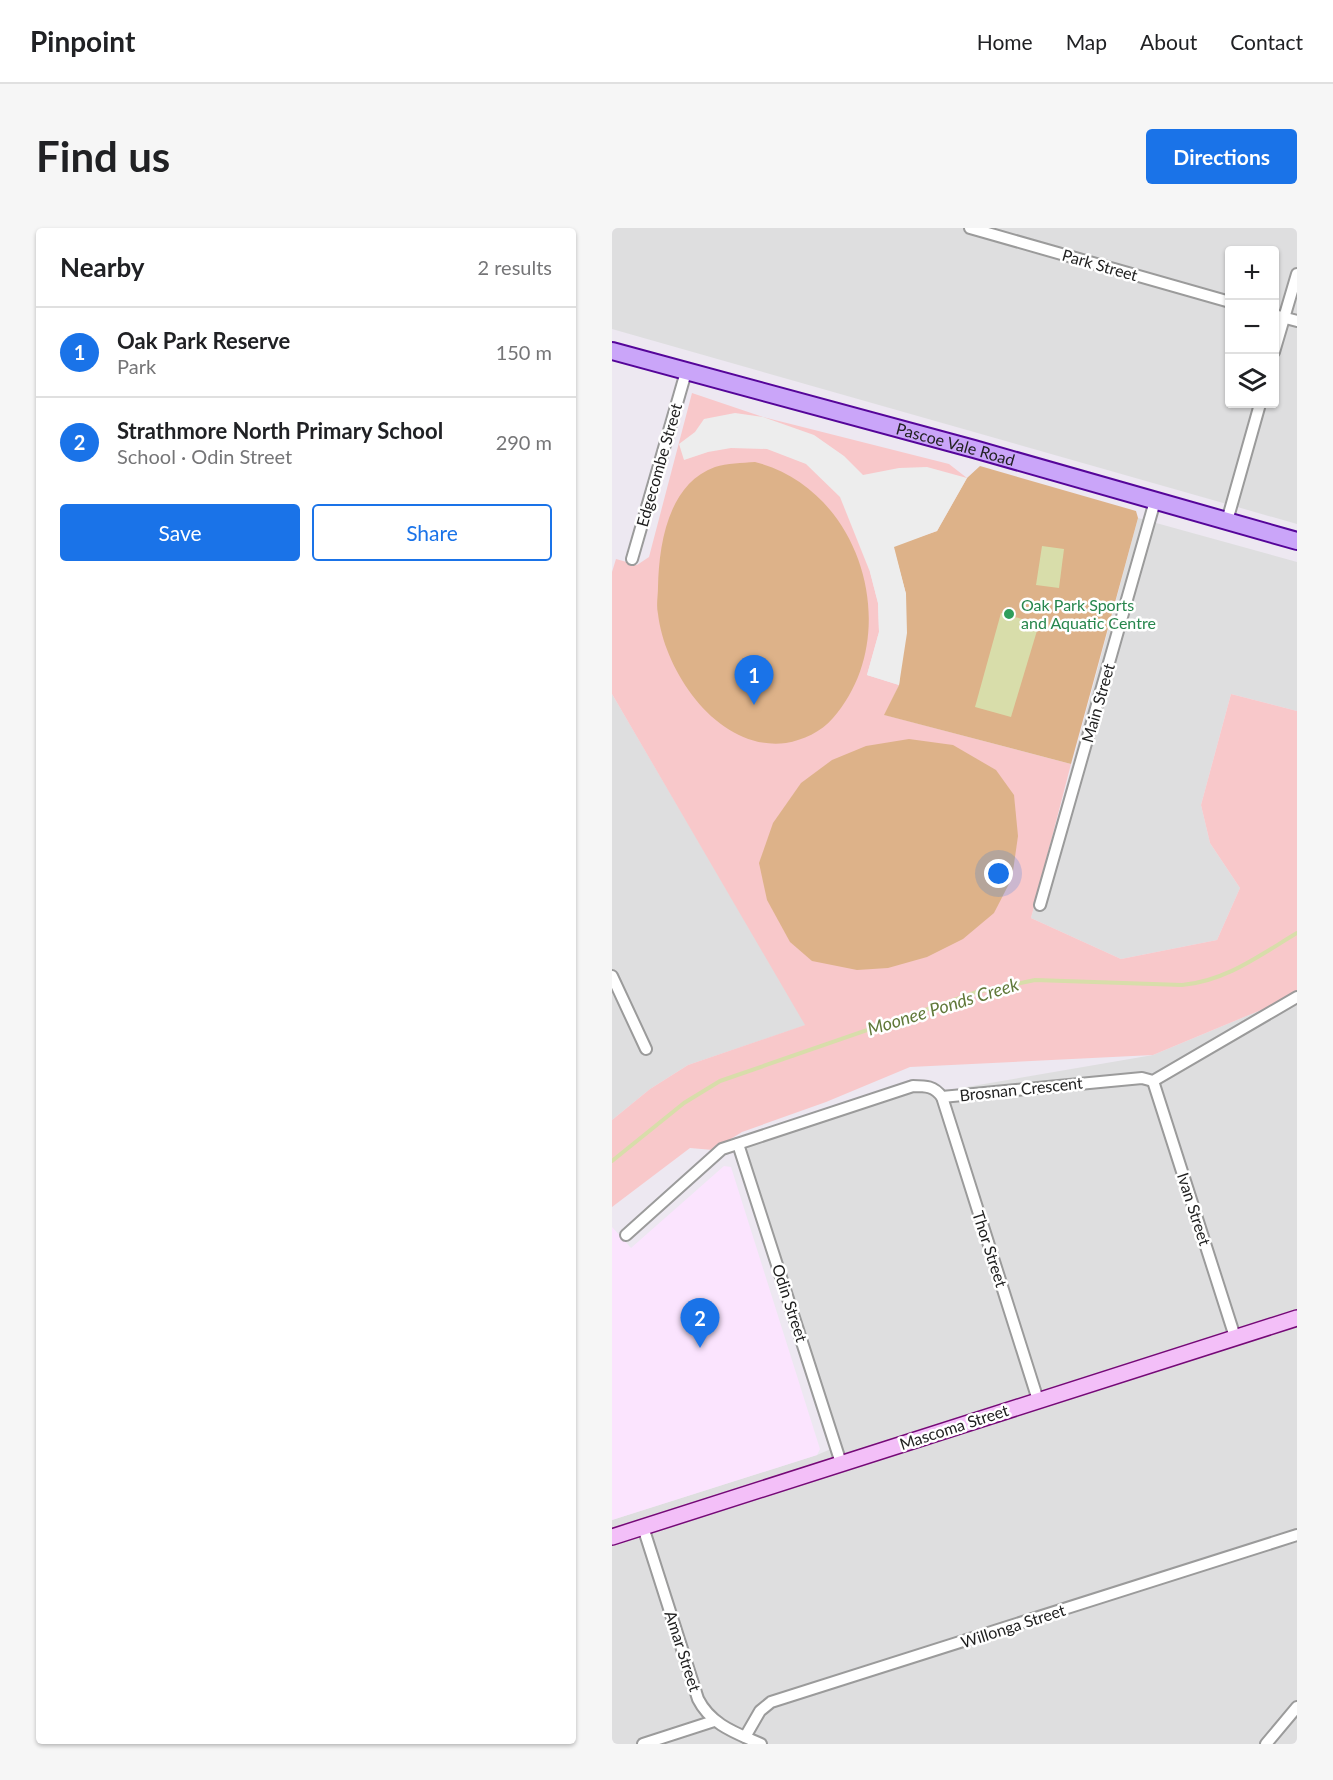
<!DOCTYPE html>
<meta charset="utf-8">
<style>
body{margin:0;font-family:Lato,sans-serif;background:#f6f6f6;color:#202124}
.controls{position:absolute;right:18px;top:18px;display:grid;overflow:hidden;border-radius:6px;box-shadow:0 2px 4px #0004}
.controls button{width:54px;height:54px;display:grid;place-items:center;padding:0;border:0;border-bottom:2px solid #e0e0e0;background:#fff;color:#202124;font:30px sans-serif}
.you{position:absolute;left:387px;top:646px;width:21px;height:21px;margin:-15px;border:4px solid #fff;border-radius:50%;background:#1a73e8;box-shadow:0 0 0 9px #1a73e833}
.badge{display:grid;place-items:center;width:39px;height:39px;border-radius:50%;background:#1a73e8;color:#fff;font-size:20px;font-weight:700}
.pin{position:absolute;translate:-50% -50px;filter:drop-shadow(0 2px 3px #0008)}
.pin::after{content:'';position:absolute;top:32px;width:21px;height:18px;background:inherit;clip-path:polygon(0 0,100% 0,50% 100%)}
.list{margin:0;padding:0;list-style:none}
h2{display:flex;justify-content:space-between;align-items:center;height:78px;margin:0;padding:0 24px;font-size:26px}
h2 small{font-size:20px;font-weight:400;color:#757577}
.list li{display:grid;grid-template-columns:39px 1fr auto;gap:18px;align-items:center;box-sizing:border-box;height:90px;padding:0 24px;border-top:2px solid #e0e0e0}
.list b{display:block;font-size:22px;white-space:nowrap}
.list p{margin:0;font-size:20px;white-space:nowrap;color:#757577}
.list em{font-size:20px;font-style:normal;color:#757577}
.actions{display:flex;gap:12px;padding:18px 24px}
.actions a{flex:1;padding:14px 0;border:2px solid #1a73e8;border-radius:6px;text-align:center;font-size:21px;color:#1a73e8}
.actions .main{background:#1a73e8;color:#fff}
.icon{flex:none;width:33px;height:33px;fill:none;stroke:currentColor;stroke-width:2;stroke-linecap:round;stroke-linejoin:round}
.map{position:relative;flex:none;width:685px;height:1516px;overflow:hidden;border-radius:6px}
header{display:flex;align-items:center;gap:36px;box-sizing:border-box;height:84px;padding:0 30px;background:#fff;border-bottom:2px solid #e0e0e0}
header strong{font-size:28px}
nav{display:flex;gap:33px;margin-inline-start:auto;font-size:21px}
.intro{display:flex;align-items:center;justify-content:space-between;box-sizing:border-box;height:144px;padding:0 36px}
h1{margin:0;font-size:42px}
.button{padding:15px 27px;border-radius:6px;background:#1a73e8;color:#fff;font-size:21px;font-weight:700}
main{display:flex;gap:36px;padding:0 36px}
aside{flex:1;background:#fff;border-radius:6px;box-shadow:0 2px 4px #0004}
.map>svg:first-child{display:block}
</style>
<header>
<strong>Pinpoint</strong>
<nav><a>Home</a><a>Map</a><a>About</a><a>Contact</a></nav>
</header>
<div class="intro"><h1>Find us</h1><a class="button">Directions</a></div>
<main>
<aside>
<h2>Nearby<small>2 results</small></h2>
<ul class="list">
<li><span class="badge">1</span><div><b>Oak Park Reserve</b><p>Park</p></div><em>150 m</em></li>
<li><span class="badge">2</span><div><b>Strathmore North Primary School</b><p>School · Odin Street</p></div><em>290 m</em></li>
</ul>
<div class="actions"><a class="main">Save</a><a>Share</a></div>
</aside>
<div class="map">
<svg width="685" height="1516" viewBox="0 0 685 1516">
<rect width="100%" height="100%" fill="#ede8f1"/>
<g fill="#dededf" fill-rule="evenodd">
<path d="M0,0h685v296l-685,-195zM618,22h44v154h-44z"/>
<path d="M526,290l159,44v149l-66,-17 -30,111 9,38 30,45 -23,52 -96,19 -90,-41z"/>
<path d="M0,466l194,331 -118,40 -38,24 -38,31z"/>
<path d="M685,767v749h-685v-224l205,-65 23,-10 -94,-297 167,-64 36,6 204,-35z"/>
</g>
<path fill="#fbe4fe" d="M112,938l7,1 89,282 -3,6 -205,65v-293l19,21z"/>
<path fill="#f8c8ca" d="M80,165l71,24 186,47 18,14 -30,53 -67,41 8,31 1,29 -12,43 32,10 -14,30 186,49 -40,154 90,41 96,-19 23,-52 -30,-45 -9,-38 30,-111 66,17v284l-144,60 -243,12 -84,35 -84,30 -29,18 -23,-2 -78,59v-87l38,-31 38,-24 117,-40 -193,-331v-122l4,-13 21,6 12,-8z"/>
<g fill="#ddb289">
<path d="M143,234c108,27 150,174 78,256 -12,14 -30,22 -47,25 -67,9 -121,-70 -128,-129 -2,-9 0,-18 0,-27 1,-43 10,-103 57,-120 12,-4 27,-4 40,-5z"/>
<path d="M368,238l156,45 2,7 -67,246 -187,-49 15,-30 7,-91 -13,-48 44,-15 30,-53z"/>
<path d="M297,511l44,6 43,25 18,25 4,41 -6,42 -18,35 -31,26 -36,18 -39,11 -31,2 -45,-9 -22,-19 -23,-42 -8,-37 14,-40 28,-40 31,-23 34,-14z"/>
</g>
<path fill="#ededed" d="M123,185l28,4 51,18 30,21 19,19 36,-7 28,-1 40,11 -30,53 -43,16 12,47 1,39 -8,52 -32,-10 12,-43 -1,-29 -8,-31 -30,-75 -34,-33 -39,-15 -36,-1 -23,4 -24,8 -5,-16 16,-12 9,-13z"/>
<g fill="#d8ddaa">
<path d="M430,318l22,3 -5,39 -23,-3z"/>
<path d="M389,385l38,11 -28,93 -36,-10z"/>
</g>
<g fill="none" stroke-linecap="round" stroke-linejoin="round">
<path stroke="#d8ddaa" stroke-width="4" d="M0,933l72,-58 36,-22 257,-89 58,-12 147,5c44,-4 78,-30 115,-52"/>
<g stroke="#9b9b9b" stroke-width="14">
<g id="street">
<path d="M358,0l260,74"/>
<path d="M662,87l23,6"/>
<path d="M662,124l23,-78"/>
<path d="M615,293l33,-117"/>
<path d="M20,331l54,-187"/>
<path d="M428,677l115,-404"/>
<path d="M0,748l34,73"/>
<path d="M541,853l82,256"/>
<path d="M330,869l96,303"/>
<path d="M126,916l103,319"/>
<path d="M14,1007l96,-86 191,-63c13,0 21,0 29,11l200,-19 11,3 144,-84"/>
<path d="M31,1299l55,172c13,26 38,34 63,45"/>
<path d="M133,1509l15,-26 11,-9 526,-167"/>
<path d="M31,1516l71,-23"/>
<path d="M654,1516l31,-37"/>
</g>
</g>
<g stroke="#750977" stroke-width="18">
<path id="secondary" d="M0,1309l685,-219"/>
</g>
<g stroke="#550599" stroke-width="20">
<g id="primary">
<path id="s1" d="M0,123l362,98 323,92"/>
</g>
</g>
<use href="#street" stroke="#fff" stroke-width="10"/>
<use href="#secondary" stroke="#f3bff8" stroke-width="15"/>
<use href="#primary" stroke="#caa5f9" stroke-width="16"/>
</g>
<circle fill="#2e9e5b" stroke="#fff" stroke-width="2" cx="397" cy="386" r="6"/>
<g text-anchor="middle" stroke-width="5" stroke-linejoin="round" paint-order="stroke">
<g font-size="16" fill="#212121" stroke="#fff">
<text transform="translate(488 37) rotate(16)" y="6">Park Street</text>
<text dy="6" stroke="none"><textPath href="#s1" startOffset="356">Pascoe Vale Road</textPath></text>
<text transform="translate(47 237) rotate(-74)" y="6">Edgecombe Street</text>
<text transform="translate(486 475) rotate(-74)" y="6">Main Street</text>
<text transform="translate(409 861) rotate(-6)" y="6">Brosnan Crescent</text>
<text transform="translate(582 981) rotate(72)" y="6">Ivan Street</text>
<text transform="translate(378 1021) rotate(72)" y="6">Thor Street</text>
<text transform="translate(178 1075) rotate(72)" y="6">Odin Street</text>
<text transform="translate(342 1199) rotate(-18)" y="6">Mascoma Street</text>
<text transform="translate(401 1398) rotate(-18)" y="6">Willonga Street</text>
<text transform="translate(71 1423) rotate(72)" y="6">Amar Street</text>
</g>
<g font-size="16" fill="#27864d" stroke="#fff" text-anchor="start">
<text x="409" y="383">Oak Park Sports<tspan x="409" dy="18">and Aquatic Centre</tspan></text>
</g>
<g font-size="18" font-style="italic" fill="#607839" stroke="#fff">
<text transform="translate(331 779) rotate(-17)" y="6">Moonee Ponds Creek</text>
</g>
</g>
</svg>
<div class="controls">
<button>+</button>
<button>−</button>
<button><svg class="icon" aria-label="layers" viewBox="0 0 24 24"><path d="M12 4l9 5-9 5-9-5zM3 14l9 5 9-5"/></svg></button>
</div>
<div class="you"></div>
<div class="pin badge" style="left:142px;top:477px">1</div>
<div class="pin badge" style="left:88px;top:1120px">2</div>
</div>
</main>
